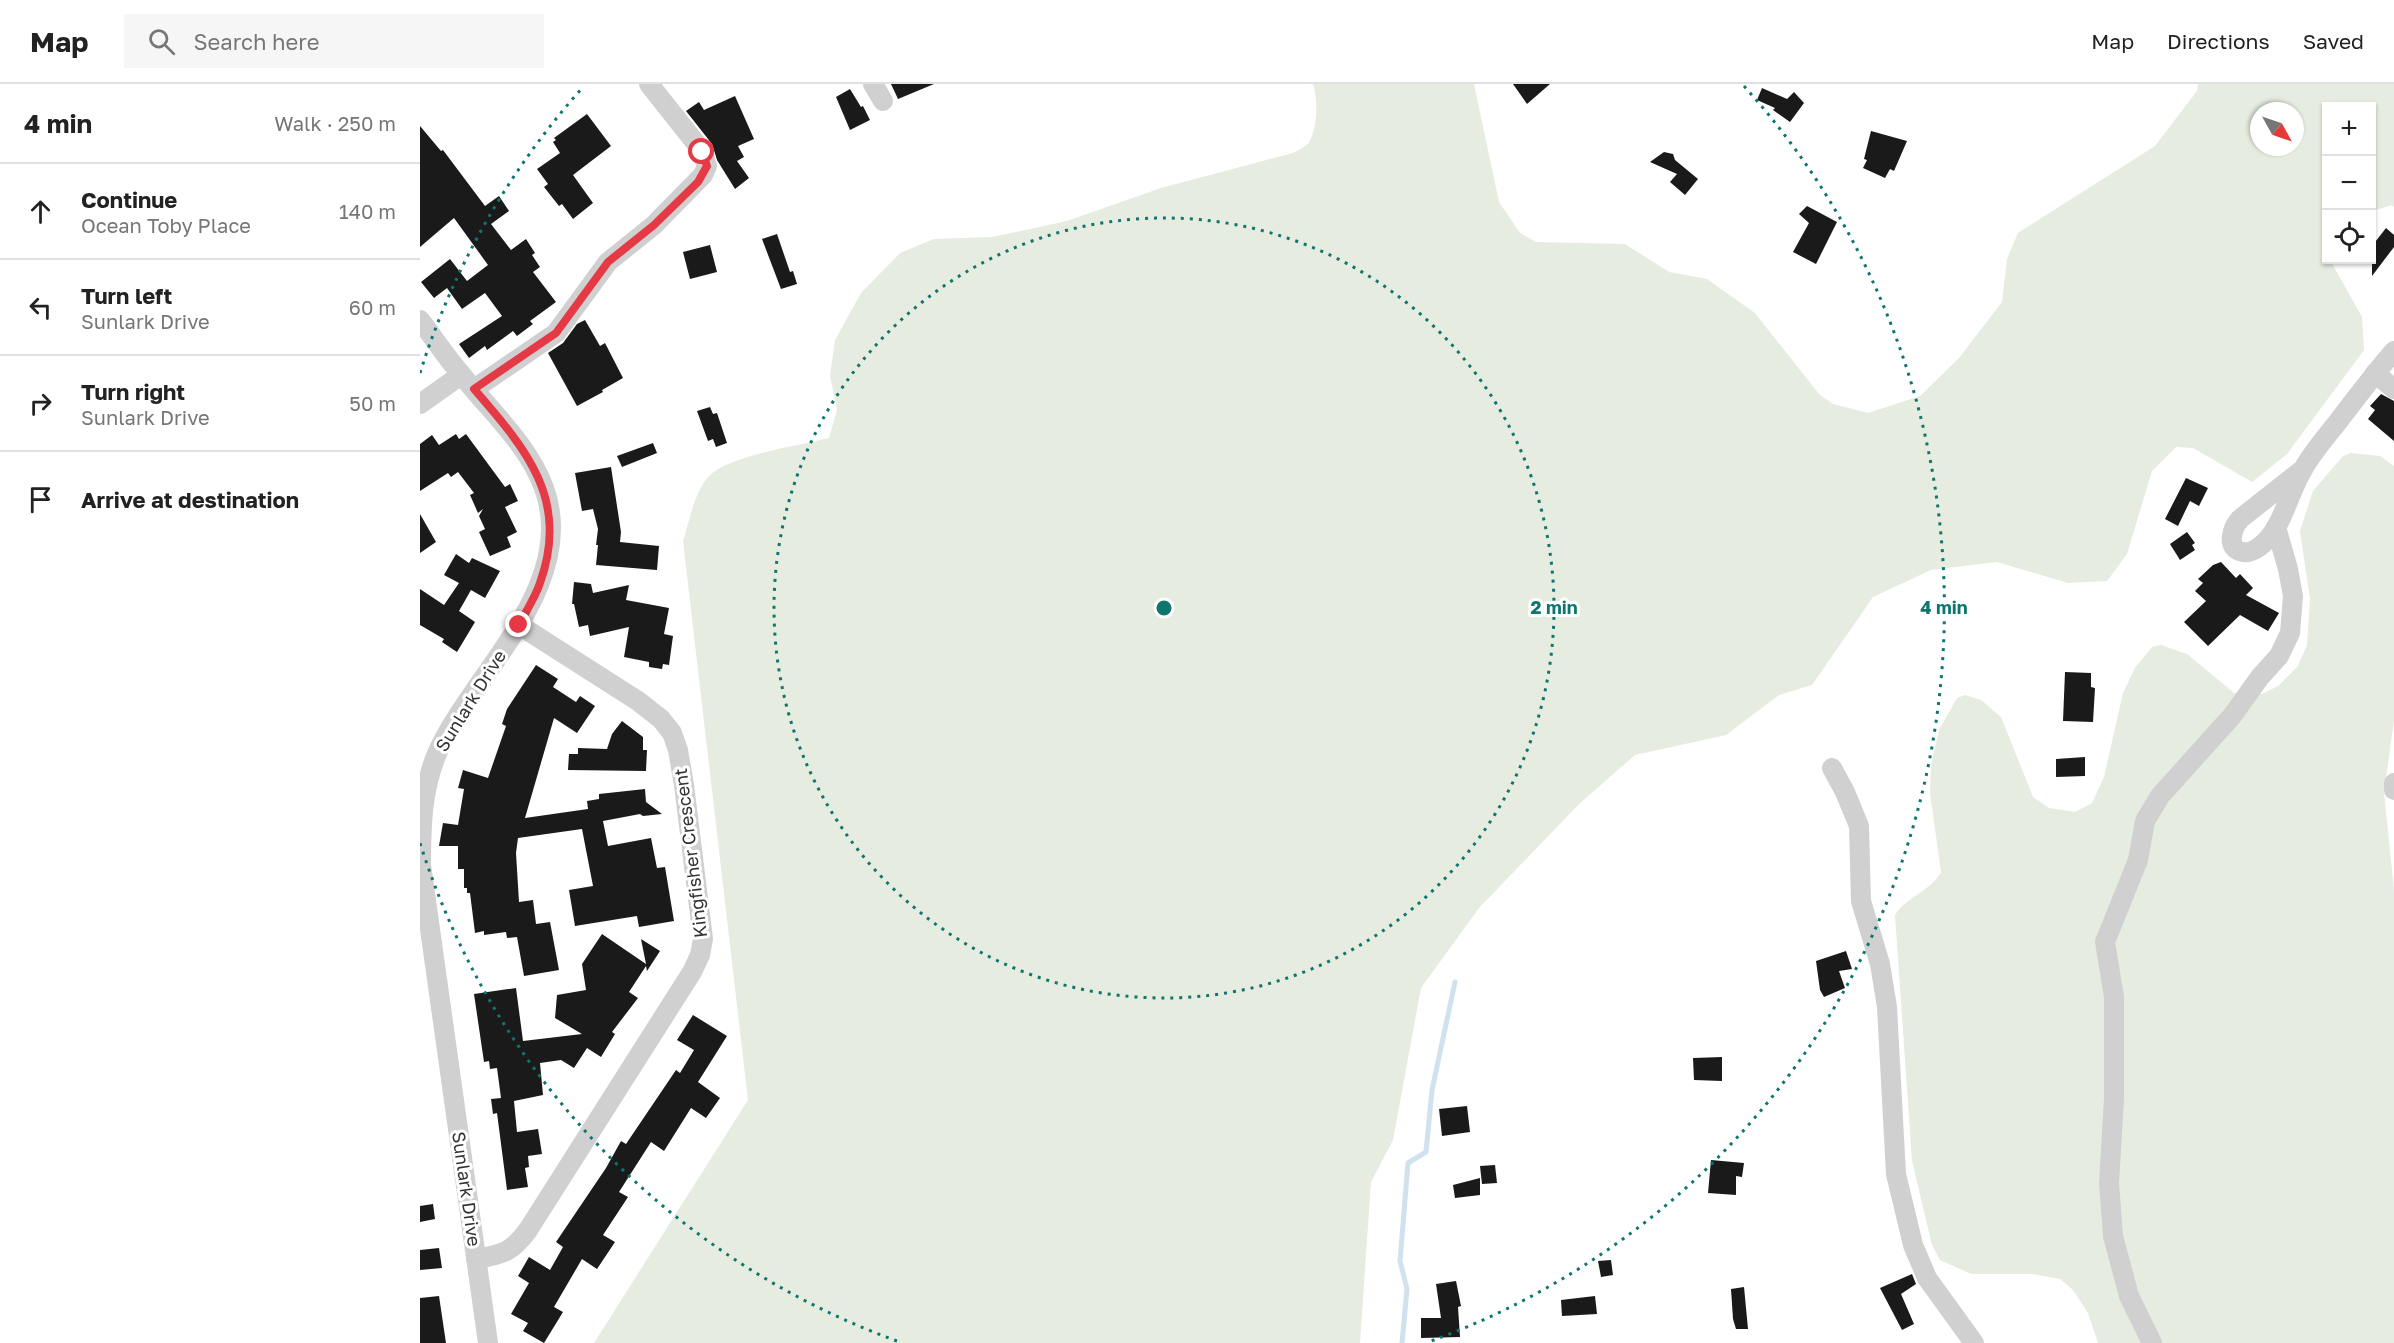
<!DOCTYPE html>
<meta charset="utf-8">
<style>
body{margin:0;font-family:"Golos Text",sans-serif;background:#f6f6f6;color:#222}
.controls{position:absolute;right:18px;top:18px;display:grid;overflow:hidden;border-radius:0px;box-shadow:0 2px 4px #0004}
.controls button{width:54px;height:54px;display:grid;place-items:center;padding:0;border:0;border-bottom:2px solid #e0e0e0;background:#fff;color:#222;font:30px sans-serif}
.compass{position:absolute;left:1830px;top:18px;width:54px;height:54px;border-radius:50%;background:#fff;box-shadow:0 2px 4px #0004;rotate:130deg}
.stop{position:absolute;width:18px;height:18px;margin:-14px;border:4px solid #e63946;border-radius:50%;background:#fff}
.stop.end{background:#e63946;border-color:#fff;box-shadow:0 2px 6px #0008}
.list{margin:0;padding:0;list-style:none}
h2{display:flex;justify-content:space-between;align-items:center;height:78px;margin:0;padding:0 24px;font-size:26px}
h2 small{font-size:20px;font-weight:400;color:#767676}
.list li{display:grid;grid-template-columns:39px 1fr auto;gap:18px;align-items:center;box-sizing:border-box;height:96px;padding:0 24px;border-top:2px solid #e0e0e0}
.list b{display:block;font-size:22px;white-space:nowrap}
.list p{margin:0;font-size:20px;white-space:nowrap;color:#767676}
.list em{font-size:20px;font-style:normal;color:#767676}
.icon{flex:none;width:33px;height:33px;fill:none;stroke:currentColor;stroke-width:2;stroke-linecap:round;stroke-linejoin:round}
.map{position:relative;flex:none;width:1974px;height:1259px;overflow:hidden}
header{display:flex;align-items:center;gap:36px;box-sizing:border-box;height:84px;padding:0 30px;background:#fff;border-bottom:2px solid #e0e0e0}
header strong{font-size:28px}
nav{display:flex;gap:33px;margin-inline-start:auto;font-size:21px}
.search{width:420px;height:54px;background:#f6f6f6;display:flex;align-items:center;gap:15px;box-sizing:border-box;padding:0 21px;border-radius:0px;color:#767676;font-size:22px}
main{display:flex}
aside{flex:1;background:#fff}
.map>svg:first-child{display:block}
</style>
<header>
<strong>Map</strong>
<div class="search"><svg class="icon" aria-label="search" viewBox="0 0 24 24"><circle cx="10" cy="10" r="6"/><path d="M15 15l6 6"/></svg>Search here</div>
<nav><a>Map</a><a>Directions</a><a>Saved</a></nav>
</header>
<main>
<aside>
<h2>4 min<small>Walk · 250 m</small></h2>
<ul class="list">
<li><svg class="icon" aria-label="ahead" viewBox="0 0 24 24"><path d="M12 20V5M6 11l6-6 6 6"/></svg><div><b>Continue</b><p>Ocean Toby Place</p></div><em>140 m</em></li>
<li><svg class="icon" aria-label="left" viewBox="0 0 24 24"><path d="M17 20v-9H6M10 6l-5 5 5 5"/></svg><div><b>Turn left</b><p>Sunlark Drive</p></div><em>60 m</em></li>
<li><svg class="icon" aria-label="right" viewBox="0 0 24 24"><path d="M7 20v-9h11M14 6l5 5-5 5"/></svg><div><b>Turn right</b><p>Sunlark Drive</p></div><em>50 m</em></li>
<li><svg class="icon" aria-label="arrive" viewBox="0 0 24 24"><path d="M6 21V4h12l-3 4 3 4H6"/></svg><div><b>Arrive at destination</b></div></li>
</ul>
</aside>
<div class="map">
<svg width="1974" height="1259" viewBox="0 0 1974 1259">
<rect width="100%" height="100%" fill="#fff"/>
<g fill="#e6ecdf" fill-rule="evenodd">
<path d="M893,0h161l25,118 21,31 16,9 89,2 44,28 38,7 48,34 64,81 14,10 35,9 52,-17 39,-38 43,-56 5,-43 11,-26 137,-87 42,-55 1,-7h196v123l-2,-2 -20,6v-105h-46v154h4l32,57 2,33 -77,104 -35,28 -59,-34 -17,-1 -24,24 -25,83 -20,27 -39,2 -71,-21 -66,8 -58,27 -61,88 -33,10 -53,40 -91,20 -56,49 -100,104 -58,80 -28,152 -22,42 -11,161h-766l154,-243 -65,-559c7,-21 11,-49 26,-65 21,-21 90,-30 120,-38l8,-28 -7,-34 5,-36 26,-47 39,-40 34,-14 58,-2 75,-16 94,-33 132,-35c5,-3 13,-6 16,-11 9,-14 9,-43 4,-58zM1839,27h36v36h-36z"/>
<path d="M1931,369l29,3 14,10v255l-10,71 10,98v453h-296l-10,-30 -15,-23 -13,-11 -28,-5h-61l-31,-14 -8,-15 -20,-84 -17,-246c11,-18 36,-24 46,-43l-11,-79 1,-28 8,-35 18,-32 8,-3 16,5 20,17 32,80 16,11 26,4 17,-9 12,-26 19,-84 12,-25 17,-21 9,-2 26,9 47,39 28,1 16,-8 20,-20 9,-21 3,-46 -10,-68 13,-40 30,-35z"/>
</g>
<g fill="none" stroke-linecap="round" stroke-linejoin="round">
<path stroke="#cfe2ee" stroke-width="5" d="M982,1259l5,-54 -7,-28 8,-98 18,-11 6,-62 23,-108"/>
</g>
<g fill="#1a1a1a">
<path d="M471,0h43l-36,15z"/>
<path d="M1093,0h37l-23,20z"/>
<path d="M1342,4l25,11 7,-7 10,11 -14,19 -17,-12 2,-2 -18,-8z"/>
<path d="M430,5l11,18 2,-1 7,14 -20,10 -14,-33z"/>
<path d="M315,12l19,43 -16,7 6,11 -7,4 12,17 -14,11 -18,-29 -5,-16 -26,-33 13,-9 5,8z"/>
<path d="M167,30l24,32 -38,29 20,28 -20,16 -11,-15 -3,2 -15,-19 4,-3 -11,-15 23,-16 -7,-11 3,-2 -2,-2z"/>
<path d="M0,42l21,25 2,-1 42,56 14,-10 10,15 -18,13 20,26 15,-11 9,14 -3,2 8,12 -7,5 23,30 -26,19 3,3 -16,12 -4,-5 -26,19 -2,-4 -16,12 -10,-14 43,-28 -17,-23 -23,16 -15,-21 -13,10 -13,-16 29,-23 17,22 21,-16 -34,-47 -34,29z"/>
<path d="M1451,47l36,10 -13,30 -4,-2 -5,9 -22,-10 4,-8 -3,-1z"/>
<path d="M1244,68l9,2 2,6 23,19 -13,16 -15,-13 7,-8 -27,-12z"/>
<path d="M1387,122l30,16 -21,42 -23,-12 16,-29 -10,-9z"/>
<path d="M1966,144l8,7v12l-22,29v-30z"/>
<path d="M357,150l13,38 3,-1 4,13 -16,5 -19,-50z"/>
<path d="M290,161l7,27 -27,7 -7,-27z"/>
<path d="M165,236l15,26 5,-3 18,35 -21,12 1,2 -26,14 -29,-53 15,-10 14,-19z"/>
<path d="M1961,310l13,7v40l-26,-22 7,-9 -5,-4z"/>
<path d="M290,323l3,7 4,-1 10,30 -11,4 -3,-8 -5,2 -11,-30z"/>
<path d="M36,350l3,5 7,-5 39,53 5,-3 8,17 -13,6 12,25 -10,5 4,10 -21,9 -11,-24 6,-3 -6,-13 4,-7 -5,4 -8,-18 4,-2 -16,-21 -7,5 -3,-4 -28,18v-47l12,-9 7,10z"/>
<path d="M233,359l4,10 -35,14 -5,-11z"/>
<path d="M191,383l10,65 -1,10 39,4 -2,24 -61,-5 2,-20h-2l2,-16 -5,-20 -11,2 -7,-38z"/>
<path d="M1766,394l22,10 -9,18 -9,-5 -12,25 -13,-7z"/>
<path d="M0,430l16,28 -16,11z"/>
<path d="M1767,448l8,11 -3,2 3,5 -15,10 -10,-16z"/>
<path d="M36,470l13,9 3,-5 28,13 -15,27 -14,-8 -12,21 16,11 -18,30 -15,-10 2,-3 -24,-14v-36l24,16 15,-22 -15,-8z"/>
<path d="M1801,478l15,16 4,-4 13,14 -7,7 33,18 -11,18 -28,-16 -32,31 -24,-24 22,-21 -11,-10 8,-8 -5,-4 15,-14z"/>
<path d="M154,498l17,2 2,9 36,-8 -3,15 43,8 -5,26 9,2 -4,29 -6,-1 -1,5 -13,-2v-5l-25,-5 5,-30 -39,9 -2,-11 -9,2 -5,-23h-2z"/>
<path d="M116,581l22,14 -5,8 23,15 4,-6 15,10 -18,27 -23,-15 -29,100 63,-9 -1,-8 12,-2v-5l46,-5 1,13 16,12 -19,2 -3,-2 -37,7 5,25 43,-8 6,30 8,-1 9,54 -35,6 -2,-11 -62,10 -6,-36 24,-4 -11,-57 -64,9 -2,15 3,49 14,-2 3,24 14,-2 9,48 -35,6 -7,-39 -10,1 -1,-6 -22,3v-4l-9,2 -5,-40h-3v-5h-3v-19h-6v-23h-19l4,-23 15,2 6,-36 -6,-1 5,-18 25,8 18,-52 -4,-2 5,-15z"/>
<path d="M1645,588l26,1v14l4,1 -2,34 -30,-1z"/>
<path d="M202,637l21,16v13h4l-1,21 -78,-1 1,-16h9v-6l29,1 5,-15z"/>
<path d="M1665,673v19l-29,1v-18z"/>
<path d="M182,850l44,30 -5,-25 19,12 -13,20 -1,-5 -17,26 9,6 -26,34 3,2 -14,23 -14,-9 -13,20 -13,-8 -21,3 3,32 -29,6 3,31 21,-3 4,25 -14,2 1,11 -4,1 3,19 -21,3 -10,-77 -4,1 -2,-15 10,-1 -4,-30 -7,1 -1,-8 -5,1 -10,-68 42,-6 7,53 59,-7 -27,-16 2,-23 29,-5 -4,-26z"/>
<path d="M1426,867l6,18 -13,2 6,17 -21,9 -4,-7 -4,-29z"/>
<path d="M273,931l34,21 -29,46 22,16 -14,20 -15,-10 -27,43 -13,-9 -32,50 9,5 -25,38 12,7 -18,27 -15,-10 -28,48 9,5 -19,31 -21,-12 5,-8 -17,-9 18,-31 -11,-7 11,-19 21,13 13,-23 -7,-5 50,-74 15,-27 5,3 50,-74 4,3 14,-23 -17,-10z"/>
<path d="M1302,973v24l-28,-1 -1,-22z"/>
<path d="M1047,1022l3,26 -28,4 -3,-27z"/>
<path d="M1291,1076l33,3 -2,14 -6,-1v19l-28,-2z"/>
<path d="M1075,1081l2,18 -15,1 -2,-18z"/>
<path d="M1060,1094v17l-25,3 -2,-13z"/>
<path d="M13,1120l2,15 -15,3v-16z"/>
<path d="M19,1164l3,20 -22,2v-20z"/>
<path d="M1191,1176l2,15 -12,2 -3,-16z"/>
<path d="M1492,1190l4,10 -15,10 13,30 -12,6 -22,-42z"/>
<path d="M1036,1197l5,25 -3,1 2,30 -39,1v-20h20l-5,-34z"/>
<path d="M1324,1203l4,42h-12l-3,-10 -2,-30z"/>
<path d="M19,1212l7,47h-26v-45z"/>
<path d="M1175,1212l2,18 -35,2 -1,-16z"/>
</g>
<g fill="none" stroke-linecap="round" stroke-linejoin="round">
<g stroke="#d0d0d0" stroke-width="20">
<path d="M453,0l10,17"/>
<path d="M0,236c14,18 26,37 41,54 28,36 67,70 83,114 35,96 -68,183 -105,261 -17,37 -18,76 -18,116l67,478"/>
<path d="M1955,289l19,16"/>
<path d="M54,305l82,-56 52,-71 46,-37 49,-50 4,-9 -5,-15 -53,-67"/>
<path d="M0,320l41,-29"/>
<path d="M1882,386l-62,49c-8,9 -15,30 3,33 9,2 18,-6 24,-12 17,-19 22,-47 35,-69 9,-17 23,-33 35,-48 19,-25 37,-49 57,-72"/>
<path d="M1412,684l13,24 14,34 2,75 19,63 7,43 9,167 17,71 14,33 47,65"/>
<path d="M1974,699v7"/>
<path d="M56,1175c26,-4 36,-7 52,-29l164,-258 8,-17 3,-16 -19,-154 -6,-35 -6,-17 -11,-14 -23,-18 -119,-76"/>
<path d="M1732,1259l-23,-47 -16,-60 -4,-53 5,-84v-102l-9,-55 33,-82 7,-39 15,-25 72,-80 28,-39 19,-21 11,-23 3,-37 -5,-27 -12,-42"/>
</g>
</g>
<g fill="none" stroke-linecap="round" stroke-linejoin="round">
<path stroke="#e63946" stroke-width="8" d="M99,541c7,-14 16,-27 21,-42 30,-84 -14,-134 -66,-194l82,-56 52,-71 46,-37 44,-43 9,-16 -5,-14"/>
</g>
<g fill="none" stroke="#0f766e" stroke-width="3" stroke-dasharray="3 6">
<circle cx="744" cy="524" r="390"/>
<path d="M477 1257A780 780 0 0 1 0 759M0 289A780 780 0 0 1 164 2M1324 2A780 780 0 0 1 1011 1257"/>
</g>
<g text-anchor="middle" stroke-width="6" stroke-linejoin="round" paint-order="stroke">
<g font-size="18" fill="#333" stroke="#fff">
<text transform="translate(51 617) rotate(-58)" y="6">Sunlark Drive</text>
<text transform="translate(271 769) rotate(-97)" y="6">Kingfisher Crescent</text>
<text transform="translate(46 1105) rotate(82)" y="6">Sunlark Drive</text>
</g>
</g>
<circle cx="744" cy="524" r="9" fill="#0f766e" stroke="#fff" stroke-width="3"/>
<g font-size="18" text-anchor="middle" font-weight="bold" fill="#0f766e" stroke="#fff" stroke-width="6" stroke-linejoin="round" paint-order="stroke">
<text x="1134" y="530">2 min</text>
<text x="1524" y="530">4 min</text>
</g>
</svg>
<div class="controls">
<button>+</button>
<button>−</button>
<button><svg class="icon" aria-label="locate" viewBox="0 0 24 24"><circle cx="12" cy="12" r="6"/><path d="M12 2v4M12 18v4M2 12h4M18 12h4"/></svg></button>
</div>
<svg class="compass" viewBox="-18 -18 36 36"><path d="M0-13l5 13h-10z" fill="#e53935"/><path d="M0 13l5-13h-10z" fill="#767676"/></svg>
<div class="stop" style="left:282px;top:68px"></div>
<div class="stop end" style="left:99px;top:541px"></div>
</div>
</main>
